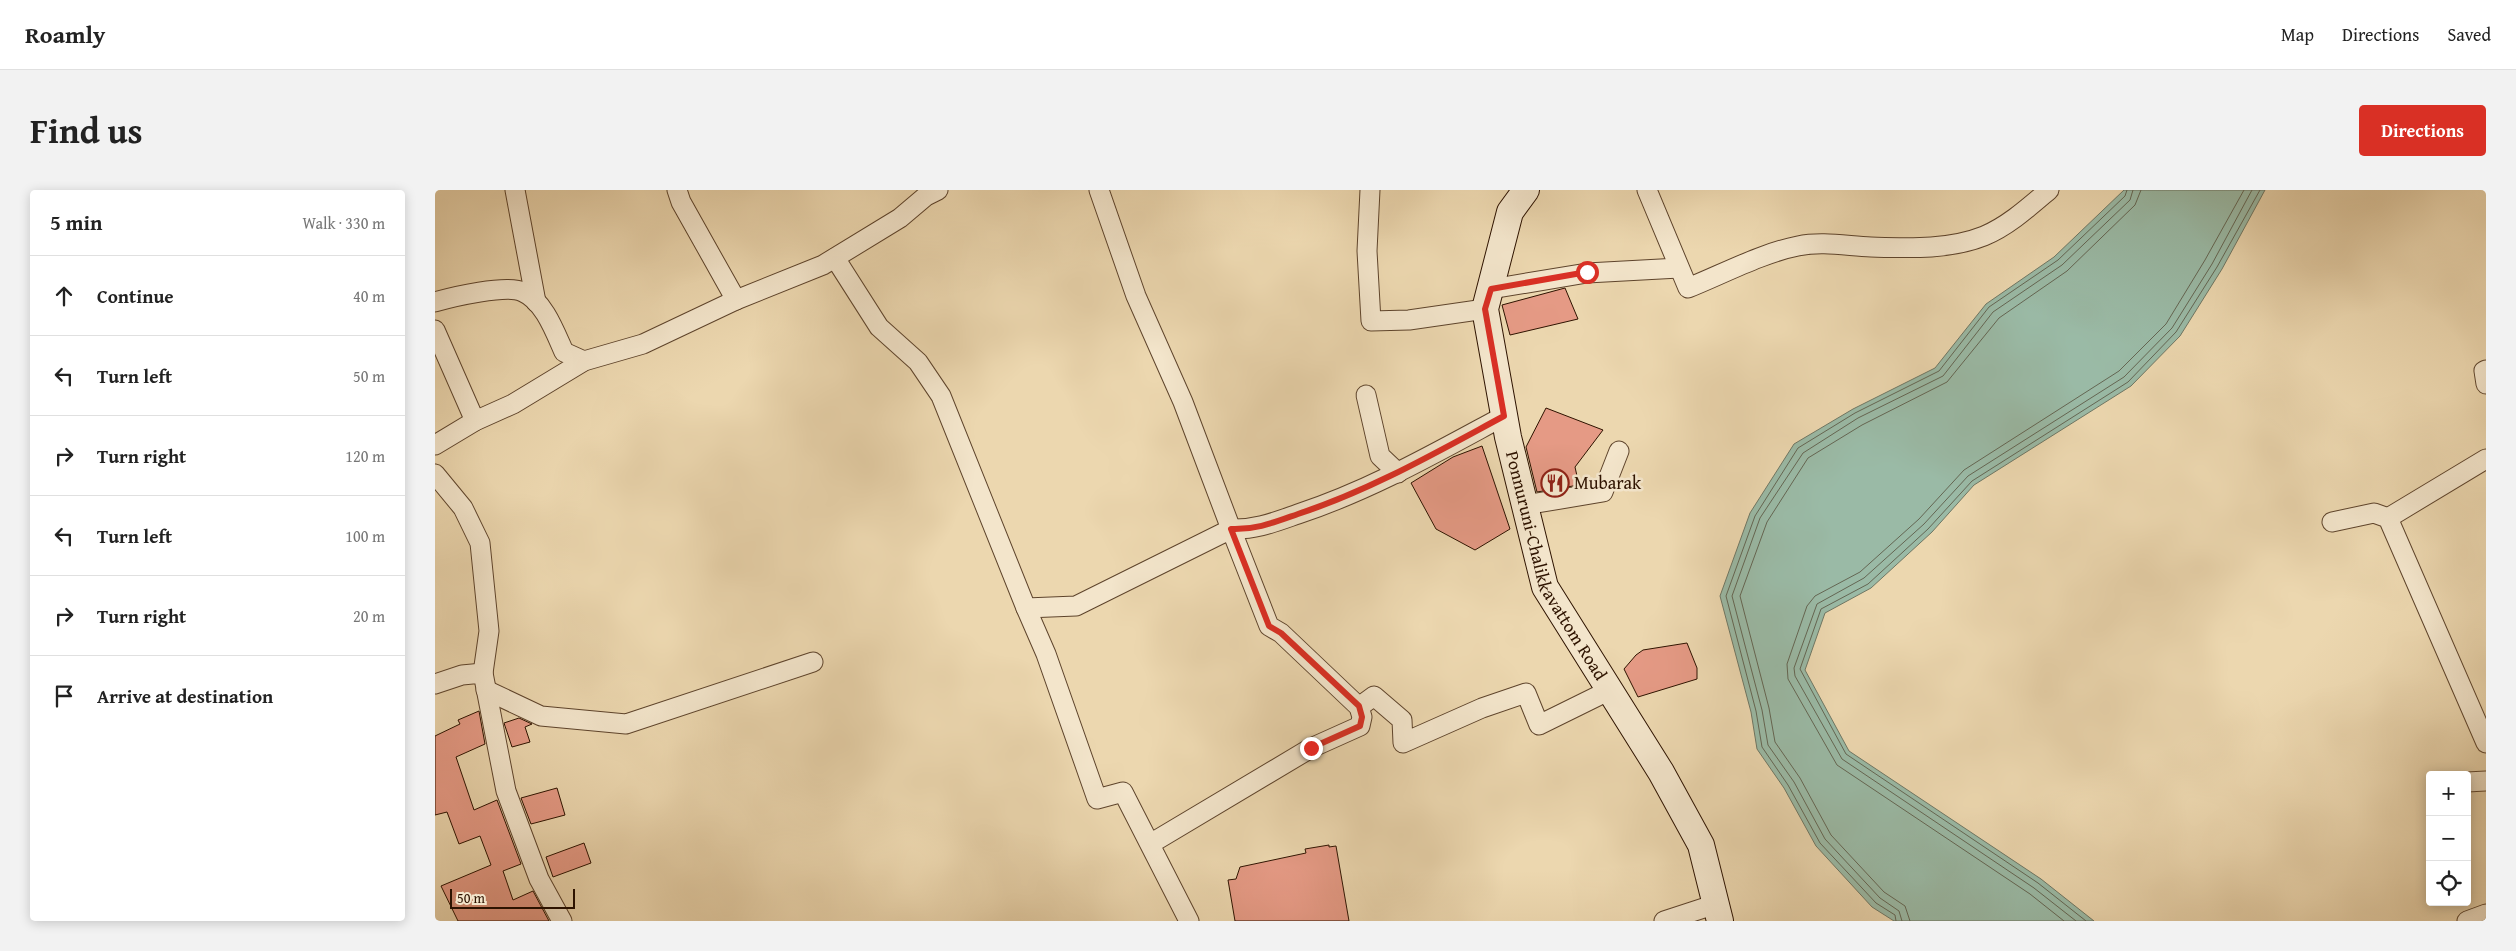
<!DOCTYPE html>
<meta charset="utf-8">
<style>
body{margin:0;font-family:"Gentium Book Plus",serif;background:#f2f2f2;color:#222}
.controls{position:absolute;right:15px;bottom:15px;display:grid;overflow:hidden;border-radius:5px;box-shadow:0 2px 12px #0003}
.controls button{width:45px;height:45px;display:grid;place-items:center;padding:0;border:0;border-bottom:1px solid #e0e0e0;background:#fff;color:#222;font:25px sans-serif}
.scale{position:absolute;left:15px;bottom:12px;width:125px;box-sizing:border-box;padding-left:5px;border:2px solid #2e1300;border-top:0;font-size:14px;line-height:18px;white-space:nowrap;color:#2e1300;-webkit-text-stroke:4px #f3e5cb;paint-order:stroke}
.stop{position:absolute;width:15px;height:15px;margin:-11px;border:4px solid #d93025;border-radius:50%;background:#fff}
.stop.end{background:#d93025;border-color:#fff;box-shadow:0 1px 5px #0008}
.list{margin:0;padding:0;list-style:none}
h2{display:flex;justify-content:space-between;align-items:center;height:65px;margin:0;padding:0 20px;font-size:21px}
h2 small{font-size:16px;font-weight:400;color:#767676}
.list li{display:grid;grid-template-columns:32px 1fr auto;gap:15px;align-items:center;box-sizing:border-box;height:80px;padding:0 20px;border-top:1px solid #e0e0e0}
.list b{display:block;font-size:19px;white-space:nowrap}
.list em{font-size:16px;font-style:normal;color:#767676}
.icon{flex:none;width:28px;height:28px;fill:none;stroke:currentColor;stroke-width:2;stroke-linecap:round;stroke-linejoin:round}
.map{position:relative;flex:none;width:2051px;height:731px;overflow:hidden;border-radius:5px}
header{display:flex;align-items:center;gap:30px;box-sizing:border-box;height:70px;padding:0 25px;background:#fff;border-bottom:1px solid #e0e0e0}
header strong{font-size:24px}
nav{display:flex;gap:28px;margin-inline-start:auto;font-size:18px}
.intro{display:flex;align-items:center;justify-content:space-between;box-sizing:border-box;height:120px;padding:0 30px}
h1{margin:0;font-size:35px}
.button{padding:12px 22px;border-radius:5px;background:#d93025;color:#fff;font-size:18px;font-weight:700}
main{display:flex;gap:30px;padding:0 30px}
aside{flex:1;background:#fff;border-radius:5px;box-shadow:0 2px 12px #0003}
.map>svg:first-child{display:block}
</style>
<header>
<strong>Roamly</strong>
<nav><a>Map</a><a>Directions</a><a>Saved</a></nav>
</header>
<div class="intro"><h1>Find us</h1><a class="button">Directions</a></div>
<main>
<aside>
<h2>5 min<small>Walk · 330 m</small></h2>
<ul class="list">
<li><svg class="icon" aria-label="ahead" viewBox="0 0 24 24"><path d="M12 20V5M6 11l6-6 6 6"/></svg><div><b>Continue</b></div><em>40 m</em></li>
<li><svg class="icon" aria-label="left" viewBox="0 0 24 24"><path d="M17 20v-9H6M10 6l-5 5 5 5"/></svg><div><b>Turn left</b></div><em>50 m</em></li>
<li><svg class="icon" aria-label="right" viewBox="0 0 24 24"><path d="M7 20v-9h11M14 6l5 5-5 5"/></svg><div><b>Turn right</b></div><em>120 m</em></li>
<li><svg class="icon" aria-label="left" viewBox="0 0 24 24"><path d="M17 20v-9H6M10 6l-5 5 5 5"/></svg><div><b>Turn left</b></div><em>100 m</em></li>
<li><svg class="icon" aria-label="right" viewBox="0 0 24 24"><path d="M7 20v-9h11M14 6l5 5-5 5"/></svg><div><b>Turn right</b></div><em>20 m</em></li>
<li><svg class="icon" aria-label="arrive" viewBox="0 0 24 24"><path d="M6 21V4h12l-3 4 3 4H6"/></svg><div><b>Arrive at destination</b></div></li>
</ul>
</aside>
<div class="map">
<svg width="2051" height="731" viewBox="0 0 2051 731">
<rect width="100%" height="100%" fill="#ecd7af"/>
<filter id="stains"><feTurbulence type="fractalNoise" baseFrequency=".004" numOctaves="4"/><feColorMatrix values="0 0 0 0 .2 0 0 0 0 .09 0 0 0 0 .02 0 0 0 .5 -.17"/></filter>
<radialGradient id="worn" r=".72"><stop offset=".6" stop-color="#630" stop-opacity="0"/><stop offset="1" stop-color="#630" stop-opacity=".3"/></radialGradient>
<path fill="#9abaa6" stroke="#6f7764" d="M1689,0h141l-43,79 -42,67 -49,50 -157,99 -42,47 -61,56 -46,25 -20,57 44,81 192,128 53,42h-200l-22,-14 -56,-61 -32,-58 -27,-39 -6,-37 -31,-116 30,-83 44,-69 59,-35 82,-41 51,-64 68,-47z"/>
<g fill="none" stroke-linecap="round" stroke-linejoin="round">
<g stroke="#646653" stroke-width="1">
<path d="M1461,731l-1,-6 -19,-12 -56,-60 -32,-58 -26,-38 -6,-36 -30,-115 29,-80 43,-68 57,-35 84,-42 50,-64 69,-47 67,-64 2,-6"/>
<path d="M1467,731l-3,-10 -19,-13 -55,-59 -31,-57 -26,-37 -6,-35 -30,-114 28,-78 43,-65 55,-35 85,-42 50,-64 69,-47 68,-65 3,-10"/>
<path d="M1475,731l-5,-15 -21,-14 -53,-57 -31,-57 -25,-36 -6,-34 -29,-112 27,-74 41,-64 54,-33 85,-43 52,-64 68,-47 68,-66 6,-15"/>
<path d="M1629,731l-34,-27 -193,-129 -49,-86 -1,-15 20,-58 8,-10 45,-24 59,-53 45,-49 155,-99 47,-47 39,-64 39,-70"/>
<path d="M1641,731l-42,-33 -192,-129 -47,-83 -1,-8 23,-64 47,-26 60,-54 44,-48 156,-99 48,-49 40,-64 40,-74"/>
<path d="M1651,731l-48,-38 -192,-129 -46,-85 21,-60 47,-25 60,-55 44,-48 156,-99 48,-50 41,-65 43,-77"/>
</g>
</g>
<g fill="#e59a85" stroke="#2e1300">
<path d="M1130,98l13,31 -68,16 -8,-30z"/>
<path d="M1111,218l57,22 -28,37 4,18 -42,7 -11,-45z"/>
<path d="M1047,256l28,83 -35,21 -39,-21 -25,-46 42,-26z"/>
<path d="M1252,453l10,25v11l-59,18 -14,-28 12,-14 7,-5z"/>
<path d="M44,521l6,33 -29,13 18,53 23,-10 24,64 -18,7 10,29 20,-9 16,30h-91l-17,-35 50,-21 -11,-29 -21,8 -12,-32 -12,3v-79l25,-12 -2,-4z"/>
<path d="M84,528l13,6 -7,3 5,15 -18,5 -8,-24z"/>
<path d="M122,598l8,27 -34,9 -10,-26z"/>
<path d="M149,653l7,20 -38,14 -7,-20z"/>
<path d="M894,655v2l7,-1 13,75h-114l-7,-41 8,-1 4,-12 66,-14 -1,-4z"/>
</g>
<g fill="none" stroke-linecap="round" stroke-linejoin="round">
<g stroke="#5e442c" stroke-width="21">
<g id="street">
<path d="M80,0l21,112"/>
<path d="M242,0l4,12 55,98"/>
<path d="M664,0l37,106 47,106 48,127c25,1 44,-7 67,-15 73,-24 139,-62 206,-98"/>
<path d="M935,0l-3,61 4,70 38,-1 76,-11"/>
<path d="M1212,0l41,98c35,-14 74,-35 110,-42 24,-5 49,0 73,1 37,1 78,3 113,-11 24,-10 45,-29 65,-46"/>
<path d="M400,68l44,69 39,35 23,34 85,212"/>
<path d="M1056,99l96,-16 92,-5"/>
<path d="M0,112c17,-5 72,-18 88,-10 21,9 32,40 41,60l20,9"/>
<path d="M0,140l40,91"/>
<path d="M2051,180l-2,1 2,13"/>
<path d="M931,205l14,61 18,17"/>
<path d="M0,255l40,-24 38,-17 71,-43 59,-17 93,-44 87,-35 77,-47 26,-22 12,-6"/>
<path d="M0,284l28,34 17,35 9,88 -6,42"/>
<path d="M1090,315l78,-13 16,-41"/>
<path d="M1953,328l98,-59"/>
<path d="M1897,332l42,-9 14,5 98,225"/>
<path d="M0,494l27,-9 21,-2 23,118 33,88 23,42"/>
<path d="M51,500l55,26 85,8 187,-62"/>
<path d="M924,517l15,-11 28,24 1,23 79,-35 44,-15 13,32 71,-35"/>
<path d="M2032,592l19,-1"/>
<path d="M715,654l161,-96 49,-22 2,-9 -3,-10 -78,-74 -12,-7 -38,-97 -155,77 -50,2 20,46 51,145 26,-7 66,129"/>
<path d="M1229,731l52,-17"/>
<path d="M2032,731l19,-7"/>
</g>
</g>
<g stroke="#2e1300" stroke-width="28">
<g id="secondary">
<path id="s1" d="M1091,0l-16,22 -25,97 23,128 37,150 116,185 40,73 19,76"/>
</g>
</g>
<use href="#street" stroke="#f3e5cb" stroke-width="19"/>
<use href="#secondary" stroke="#f3e5cb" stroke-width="26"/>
</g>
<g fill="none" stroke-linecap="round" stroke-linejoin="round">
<path stroke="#d93025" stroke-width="6" d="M876,558l49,-22 2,-9 -3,-11 -78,-73 -12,-7 -38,-97c25,1 44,-7 67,-15 73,-24 139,-62 206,-98l-19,-107 6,-20 96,-17"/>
</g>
<defs>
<g id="restaurant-ring" transform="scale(1.4375)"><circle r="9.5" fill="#f3e5cb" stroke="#8f2418" stroke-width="1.5"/><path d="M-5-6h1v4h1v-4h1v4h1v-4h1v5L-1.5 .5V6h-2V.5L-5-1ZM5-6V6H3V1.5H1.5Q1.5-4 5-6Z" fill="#8f2418"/></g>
</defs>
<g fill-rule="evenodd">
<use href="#restaurant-ring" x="1120" y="293"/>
</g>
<g text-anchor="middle" stroke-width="5" stroke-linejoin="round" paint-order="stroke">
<g font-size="18" fill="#2e1300" stroke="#f3e5cb" text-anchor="start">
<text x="1139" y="299">Mubarak</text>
</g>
<g font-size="18" fill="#2e1300" stroke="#f3e5cb">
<text dy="6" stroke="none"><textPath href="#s1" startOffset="396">Ponnuruni-Chalikkavattom Road</textPath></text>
</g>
</g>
<rect width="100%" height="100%" filter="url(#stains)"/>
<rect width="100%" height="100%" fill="url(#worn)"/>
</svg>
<div class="controls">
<button>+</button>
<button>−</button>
<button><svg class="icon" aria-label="locate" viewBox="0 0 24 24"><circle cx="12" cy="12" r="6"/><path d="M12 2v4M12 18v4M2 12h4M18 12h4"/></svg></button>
</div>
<div class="scale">50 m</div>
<div class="stop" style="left:1152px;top:82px"></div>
<div class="stop end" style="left:876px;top:558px"></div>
</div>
</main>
